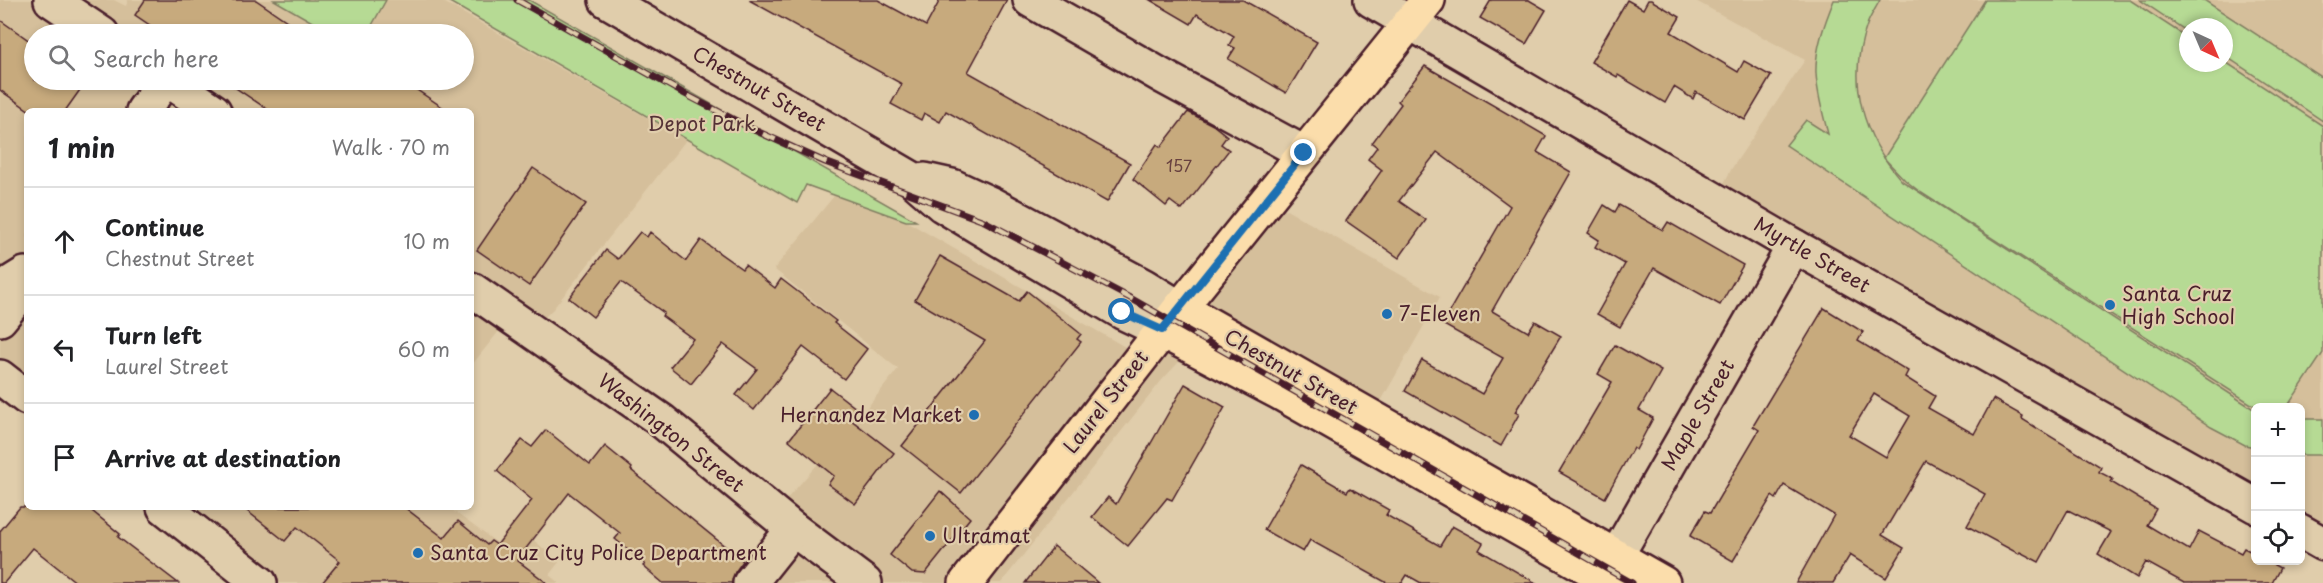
<!DOCTYPE html>
<meta charset="utf-8">
<style>
body{margin:0;font-family:"Playpen Sans",sans-serif;background:#f2f2f2;color:#202124}
.controls{position:absolute;right:18px;bottom:18px;display:grid;overflow:hidden;border-radius:9px;box-shadow:0 3px 9px #0003}
.controls button{width:54px;height:54px;display:grid;place-items:center;padding:0;border:0;border-bottom:2px solid #e0e0e0;background:#fff;color:#202124;font:30px sans-serif}
.compass{position:absolute;left:2179px;top:18px;width:54px;height:54px;border-radius:50%;background:#fff;box-shadow:0 3px 9px #0003;rotate:136deg}
.stop{position:absolute;width:18px;height:18px;margin:-14px;border:4px solid #1f6fb2;border-radius:50%;background:#fff}
.stop.end{background:#1f6fb2;border-color:#fff;box-shadow:0 2px 6px #0008}
.list{margin:0;padding:0;list-style:none}
h2{display:flex;justify-content:space-between;align-items:center;height:78px;margin:0;padding:0 24px;font-size:26px}
h2 small{font-size:20px;font-weight:400;color:#757577}
.list li{display:grid;grid-template-columns:39px 1fr auto;gap:18px;align-items:center;box-sizing:border-box;height:108px;padding:0 24px;border-top:2px solid #e0e0e0}
.list b{display:block;font-size:22px;white-space:nowrap}
.list p{margin:0;font-size:20px;white-space:nowrap;color:#757577}
.list em{font-size:20px;font-style:normal;color:#757577}
.icon{flex:none;width:33px;height:33px;fill:none;stroke:currentColor;stroke-width:2;stroke-linecap:round;stroke-linejoin:round}
.map{position:relative;flex:none;width:2323px;height:583px;overflow:hidden}
.search{position:absolute;background:#fff;box-shadow:0 3px 9px #0003;left:24px;top:24px;width:450px;height:66px;display:flex;align-items:center;gap:15px;box-sizing:border-box;padding:0 21px;border-radius:33px;color:#757577;font-size:22px}
.panel{position:absolute;background:#fff;box-shadow:0 3px 9px #0003;left:24px;top:108px;width:450px;height:402px;border-radius:9px}
.map>svg:first-child{display:block}
</style>
<div class="map">
<svg width="2323" height="583" viewBox="0 0 2323 583">
<rect width="100%" height="100%" fill="#e0cdab"/>
<filter id="ink" filterUnits="userSpaceOnUse"><feTurbulence type="fractalNoise" baseFrequency=".0167" numOctaves="2"/><feDisplacementMap in="SourceGraphic" scale="12" xChannelSelector="R" yChannelSelector="G"/><feConvolveMatrix kernelMatrix="1 2 1 2 8 2 1 2 1" color-interpolation-filters="sRGB"/></filter>
<g filter="url(#ink)">
<g fill="#d5bf9b" fill-rule="evenodd">
<path d="M0,0h114l12,6 2,-6h146l59,34h-299v46h430v-46h-97l19,-34h54l246,140 -133,169 -27,27 -19,-15 -36,45v-255h-444v287l-27,-22z"/>
<path d="M1694,0h629v544l-22,-13 -1,-123h-44l-1,98 -541,-304 18,-34 73,-108zM2188,27h36v36h-36z"/>
<path d="M1258,194l182,103 -81,143 -166,-93 -31,33 -161,203h-256l42,-50 -18,-14 94,-106 35,-44 -124,-100 60,-73 72,25 226,130z"/>
<path d="M163,507h285l49,36 16,-21 46,40 -10,13 10,8h-301z"/>
</g>
<g fill="#b6da94" stroke="#807c60" stroke-width="1.5">
<path d="M274,0h112l-19,34h-34z"/>
<path d="M446,0h83l387,221h-10l-100,-36 -9,18z"/>
<path d="M1834,0h46c-4,8 -10,16 -13,25 -21,57 -4,112 35,156l353,229v37l-10,-2 -34,-18 -425,-282 20,-25 22,14c-5,-20 -11,-40 -12,-61 -1,-24 9,-51 18,-73z"/>
<path d="M1985,0h145l58,38v25h36v-2l99,65v227l-36,54h-27l-7,-2 -333,-213 -15,-12 -21,-22z"/>
<path d="M2140,0h64l119,78v43l-99,-66v-28h-36v5z"/>
<rect x="2301" y="419" width="22" height="36"/>
</g>
<g fill="#c7aa7d" stroke="#4a1f2b" stroke-width="1.5" fill-rule="evenodd">
<path d="M145,0h111l50,34h-143l-28,-19z"/>
<path d="M749,0h129l48,26 14,-26h67l-39,72 162,91 -23,39 -161,-91 -6,11 -16,-9 -3,7 -30,-16 11,-20z"/>
<path d="M1150,0h93l74,42 -31,51 -58,-34 7,-11 -6,-3 5,-9 -37,-22 -6,10z"/>
<path d="M1491,0h38l17,10 -20,34 -46,-26z"/>
<path d="M1627,0l16,9 5,-9h3l29,17 -9,15 67,40 6,-11 27,15 -26,44 -49,-28 -3,7 -19,-12 -9,16 -47,-28 -1,2 -26,-15z"/>
<path d="M0,20l34,24v36h53l-22,31h-35l-30,-21z"/>
<path d="M1425,66l121,70 -9,16 34,20 -79,139 36,21 7,-11 26,15 -46,76 4,2 -18,32 -96,-55 17,-31 60,34 21,-36 -61,-34 68,-118 -73,-54 -38,49 27,19 -27,38 -53,-37 36,-51 -14,-11 9,-12 -5,-4 29,-39 -3,-3z"/>
<path d="M224,80h178l46,31h-178z"/>
<path d="M1188,112l25,13 14,11 -6,8 8,6 -47,60 -12,-9 -4,5 -33,-27 24,-35 4,3z"/>
<path d="M533,168l53,36 -57,82 -52,-36z"/>
<path d="M1604,205l11,7 4,-7 44,25 5,-8 75,43 -23,40 -66,-37 -34,59 -23,-13 28,-50 -30,-17 4,-7 -11,-7z"/>
<path d="M640,232l7,5 3,-5 36,29 15,-21 41,29 3,-4 30,23 6,-9 55,42 -2,2 33,26 -23,30 -41,-32 -49,63 -18,-15 21,-26 -34,-25 -32,40 -21,-17 23,-28 -31,-23 2,-3 -43,-31 -28,35 -24,-19 37,-48 12,9z"/>
<path d="M940,256l79,45 8,-10 54,43 -4,5 4,3 -120,151 -59,-47 83,-105 -70,-41z"/>
<path d="M1824,308l39,24 -5,9 50,30 -3,6 30,19 -7,12 46,26 19,-35 30,17 -1,3 79,48 -2,5 14,7 -2,3 45,27 -9,16 42,25 10,-19 42,22 3,-5 12,6v7h11l13,7 -8,15h-88l-38,-21 -9,16 -39,-24 13,-22 -43,-22 -29,52 -19,-10 -1,2 -52,-28 18,-32 -59,-33 -44,74 22,13 -18,30 -36,-23 -17,28h-37l38,-68 -50,-30 -8,14 -4,-3 -39,65 -43,-25 15,-25 5,2 49,-83 -6,-4zM1874,394l36,22 -24,41 -37,-22z"/>
<path d="M1615,345l46,26 -22,39 14,8 -17,32 -3,-2 -28,50 -46,-26 53,-90 -14,-8z"/>
<path d="M1185,384l40,23 -53,93 -5,-2 -39,48 -36,-29 16,-20 8,7z"/>
<path d="M830,388l27,21 -7,10 44,34 -39,51 -27,-20 6,-8 -45,-36z"/>
<path d="M546,430l44,35 15,-19 27,22 -1,2 112,91 -8,11 -3,11h-69l-20,-17 2,-2 -30,-25 5,-6 -51,-40 -52,67 30,23h-225l18,-22 -43,-34 -12,14 -43,-34h162l40,31 14,-17 29,24 4,-4 6,4 35,-45 -35,-29 25,-31 10,7z"/>
<path d="M1301,465l46,27 3,-4 39,22 -3,5 54,31 12,-20 31,17 -4,7 57,33h-115l-14,-8 -5,8h-15l-77,-43 -7,12 -39,-22z"/>
<path d="M940,491l30,27 -45,56 -13,-1 -22,-18z"/>
<path d="M20,507h67l33,27 -2,3 60,46h-101l-44,-35 -29,35h-4v-52z"/>
<path d="M1054,546l44,37h-73z"/>
</g>
<g fill="none" stroke-linecap="round" stroke-linejoin="round">
<g stroke="#4a1f2b" stroke-width="38">
<g id="minor">
<path d="M51,0l51,34"/>
<path d="M606,0l305,178 31,27 38,23 142,84 40,19"/>
<path d="M1030,0l132,76 142,77"/>
<path d="M1371,0l423,246 462,260"/>
<path d="M168,80l46,31"/>
<path d="M143,111l22,-31"/>
<path d="M925,180l27,6 41,19 151,81 36,22"/>
<path d="M471,289l191,132 131,108 72,54"/>
<path d="M0,293l4,-6 21,-13 -7,23 -18,22"/>
<path d="M0,377l27,21"/>
<path d="M164,507l96,76"/>
<path d="M2300,531l23,13"/>
<path d="M1602,581l192,-335"/>
<path d="M750,583l43,-54"/>
</g>
</g>
<g stroke="#4a1f2b" stroke-width="38">
<g id="major">
<path d="M1180,308l483,275"/>
<path d="M1162,331l118,62 335,190"/>
<path d="M966,583l214,-275 248,-308"/>
</g>
</g>
<use href="#minor" stroke="#e0cdab" stroke-width="33"/>
<use href="#major" stroke="#fbddab" stroke-width="33"/>
<g stroke="#4a1f2b" stroke-width="7">
<path id="rail" d="M517,0l164,92 71,37 73,33 159,59 148,78 500,284"/>
</g>
<use href="#rail" stroke="#e0cdab" stroke-width="4.5" stroke-dasharray="14" stroke-linecap="butt"/>
</g>
</g>
<g fill="none" stroke-linecap="round" stroke-linejoin="round" filter="url(#ink)">
<path stroke="#1f6fb2" stroke-width="8" d="M1122,312l40,18 142,-177"/>
</g>
<g fill="#1f6fb2" stroke="#e0cdab" stroke-width="2">
<circle cx="2110" cy="305" r="6"/>
<circle cx="1387" cy="314" r="6"/>
<circle cx="974" cy="415" r="6"/>
<circle cx="930" cy="536" r="6"/>
<circle cx="418" cy="553" r="6"/>
</g>
<g text-anchor="middle" stroke-width="4.5" stroke-linejoin="round" paint-order="stroke">
<g font-size="16" fill="#694240">
<text x="1179" y="172">157</text>
</g>
<g font-size="20" fill="#4a1f2b" stroke="#e0cdab">
<text transform="translate(759 89) rotate(30)" y="7">Chestnut Street</text>
<text transform="translate(1812 255) rotate(30)" y="7">Myrtle Street</text>
<text transform="translate(1291 372) rotate(30)" y="7">Chestnut Street</text>
<text transform="translate(1106 402) rotate(-52)" y="7">Laurel Street</text>
<text transform="translate(1698 415) rotate(-60)" y="7">Maple Street</text>
<text transform="translate(671 433) rotate(38)" y="7">Washington Street</text>
</g>
<g font-size="20" fill="#553236" stroke="#e0cdab">
<text x="702" y="131">Depot Park</text>
</g>
<g font-size="20" fill="#4a1f2b" stroke="#e0cdab" text-anchor="start">
<text x="2122" y="301">Santa Cruz<tspan x="2122" dy="23">High School</tspan></text>
<text x="1399" y="321">7-Eleven</text>
<text x="962" y="422" text-anchor="end">Hernandez Market</text>
<text x="942" y="543">Ultramat</text>
<text x="430" y="560">Santa Cruz City Police Department</text>
</g>
</g>
</svg>
<div class="controls">
<button>+</button>
<button>−</button>
<button><svg class="icon" aria-label="locate" viewBox="0 0 24 24"><circle cx="12" cy="12" r="6"/><path d="M12 2v4M12 18v4M2 12h4M18 12h4"/></svg></button>
</div>
<svg class="compass" viewBox="-18 -18 36 36"><path d="M0-13l5 13h-10z" fill="#e53935"/><path d="M0 13l5-13h-10z" fill="#757577"/></svg>
<div class="stop" style="left:1122px;top:312px"></div>
<div class="stop end" style="left:1304px;top:153px"></div>
<div class="search"><svg class="icon" aria-label="search" viewBox="0 0 24 24"><circle cx="10" cy="10" r="6"/><path d="M15 15l6 6"/></svg>Search here</div>
<section class="panel">
<h2>1 min<small>Walk · 70 m</small></h2>
<ul class="list">
<li><svg class="icon" aria-label="ahead" viewBox="0 0 24 24"><path d="M12 20V5M6 11l6-6 6 6"/></svg><div><b>Continue</b><p>Chestnut Street</p></div><em>10 m</em></li>
<li><svg class="icon" aria-label="left" viewBox="0 0 24 24"><path d="M17 20v-9H6M10 6l-5 5 5 5"/></svg><div><b>Turn left</b><p>Laurel Street</p></div><em>60 m</em></li>
<li><svg class="icon" aria-label="arrive" viewBox="0 0 24 24"><path d="M6 21V4h12l-3 4 3 4H6"/></svg><div><b>Arrive at destination</b></div></li>
</ul>
</section>
</div>
